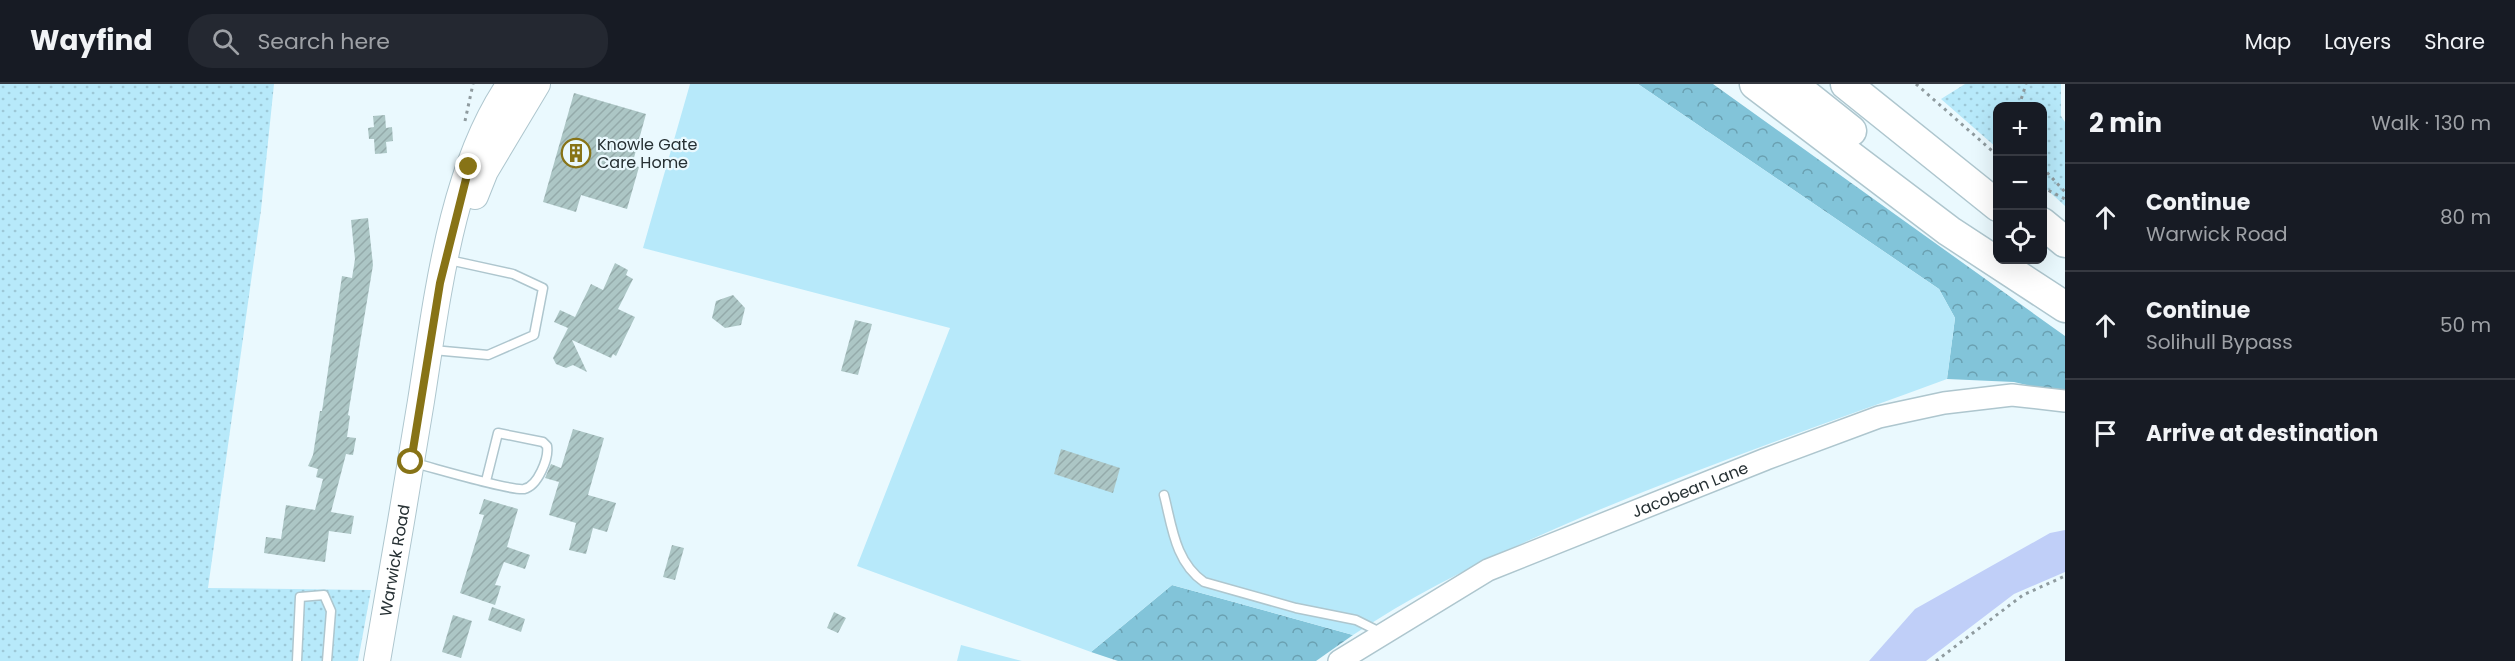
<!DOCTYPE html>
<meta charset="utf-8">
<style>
body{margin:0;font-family:Poppins,sans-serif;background:#242831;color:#f1f3f6}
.controls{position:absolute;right:18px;top:18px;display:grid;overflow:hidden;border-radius:12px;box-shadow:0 6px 24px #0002}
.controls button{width:54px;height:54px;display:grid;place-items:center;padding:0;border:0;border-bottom:2px solid #363941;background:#171b24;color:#f1f3f6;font:30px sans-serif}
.stop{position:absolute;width:18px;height:18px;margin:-14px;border:4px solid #877316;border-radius:50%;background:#fff}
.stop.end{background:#877316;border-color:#fff;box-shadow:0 2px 6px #0008}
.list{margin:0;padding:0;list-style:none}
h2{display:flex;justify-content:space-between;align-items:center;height:78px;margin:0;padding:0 24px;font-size:26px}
h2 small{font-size:20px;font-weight:400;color:#9ea1a6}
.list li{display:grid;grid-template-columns:39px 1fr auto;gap:18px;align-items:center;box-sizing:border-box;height:108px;padding:0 24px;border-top:2px solid #363941}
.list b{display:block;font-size:22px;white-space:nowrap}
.list p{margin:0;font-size:20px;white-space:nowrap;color:#9ea1a6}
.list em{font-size:20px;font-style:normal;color:#9ea1a6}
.icon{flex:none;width:33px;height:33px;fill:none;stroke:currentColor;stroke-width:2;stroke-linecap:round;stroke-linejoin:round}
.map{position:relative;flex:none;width:2065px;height:577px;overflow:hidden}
header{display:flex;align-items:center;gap:36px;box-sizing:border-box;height:84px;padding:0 30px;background:#171b24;border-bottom:2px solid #363941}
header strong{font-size:28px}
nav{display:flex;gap:33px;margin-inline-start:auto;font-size:21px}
.search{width:420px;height:54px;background:#242831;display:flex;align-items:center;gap:15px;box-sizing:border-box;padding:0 21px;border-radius:24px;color:#9ea1a6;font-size:22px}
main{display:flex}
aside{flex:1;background:#171b24}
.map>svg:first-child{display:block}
</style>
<header>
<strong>Wayfind</strong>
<div class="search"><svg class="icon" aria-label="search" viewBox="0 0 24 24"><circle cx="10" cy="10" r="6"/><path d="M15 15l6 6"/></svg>Search here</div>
<nav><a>Map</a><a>Layers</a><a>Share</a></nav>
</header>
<main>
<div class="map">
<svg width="2065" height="577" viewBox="0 0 2065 577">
<defs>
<pattern id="grass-dots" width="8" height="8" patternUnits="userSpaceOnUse" patternTransform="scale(1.5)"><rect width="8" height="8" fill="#b7e9fa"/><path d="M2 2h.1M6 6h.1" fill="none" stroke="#9dc8d7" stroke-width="1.8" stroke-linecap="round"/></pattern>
<pattern id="forest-crowns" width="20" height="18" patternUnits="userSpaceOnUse" patternTransform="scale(1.5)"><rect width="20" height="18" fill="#82c4d9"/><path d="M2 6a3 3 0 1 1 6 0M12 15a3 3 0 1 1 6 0" fill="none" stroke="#6aa0b1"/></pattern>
<pattern id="building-hatch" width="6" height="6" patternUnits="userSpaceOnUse" patternTransform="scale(1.5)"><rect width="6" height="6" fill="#acc6c5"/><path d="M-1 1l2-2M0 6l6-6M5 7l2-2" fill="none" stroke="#94aaaa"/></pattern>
</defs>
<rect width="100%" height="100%" fill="#eaf9fe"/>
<g fill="url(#grass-dots)">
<path d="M0,0h274l-13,126 -53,378 163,2 -13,71h-358z"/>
<path d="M1965,0h96v32l4,6v84l-22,-20 -1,-80h-44l-1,42 -56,-49z"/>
</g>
<g fill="url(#forest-crowns)">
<path d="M1638,0h75l352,252v58l-51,-12 -67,-3 8,-61 -16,-29z"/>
<path d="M1172,501l181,50 -37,26h-198l-27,-9z"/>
</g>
<g fill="#b7e9fa">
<path d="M690,0h948l301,205 16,29 -8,61c-128,47 -257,91 -381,145 -74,32 -146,66 -213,111l-181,-50 -81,67 -234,-86 93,-238 -307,-80z"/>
<path d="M961,561l61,16h-65z"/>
</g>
<path fill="#c0cff8" d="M2065,446v42l-51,22 -88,67h-57l46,-52 135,-76z"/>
<g fill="url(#building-hatch)">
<path d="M574,9l72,21 -14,51 7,2 -12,42 -46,-14 -5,17 -33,-10z"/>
<path d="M385,31l1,13 6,-1 1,14 -7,1 1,11 -12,1 -1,-15h-5l-1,-11 6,-1 -1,-11z"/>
<path d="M368,134l5,47 -25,150 2,1 -3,21 9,1 -3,17 -7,-1 -15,58 23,4 -3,18 -22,-3 -4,31 -61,-9 2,-16 15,2 5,-34 29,5 8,-31 -7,-2 2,-8 -10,-3 5,-11 7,-44h2l20,-135 10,2 3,-19 -4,-39z"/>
<path d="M615,179l13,7 -2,5 7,4 -15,30 17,8 -19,39 -3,-2 -2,4 -39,-18 15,32 -14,-7 -7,3 -10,-4 -3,-6 15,-30 -14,-6 6,-12 15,7 16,-33 12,6z"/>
<path d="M733,211l12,13 -4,17 -16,3 -13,-10 4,-17z"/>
<path d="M855,236l17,4 -14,51 -17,-4z"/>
<path d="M573,345l31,9 -16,57 28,8 -9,29 -14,-4 -7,26 -17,-4 7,-27 -27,-8 10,-33 -14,-4 6,-14 10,4z"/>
<path d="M1061,365l59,19 -7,25 -59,-19z"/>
<path d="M484,415l34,10 -11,38 23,8 -5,14 -21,-7 -9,23 6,1 -6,19 -35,-12 24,-78 -5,-1z"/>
<path d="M672,461l12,3 -9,32 -12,-3z"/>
<path d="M492,523l33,12 -4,13 -33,-12z"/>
<path d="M834,528l12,6 -8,15 -11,-5z"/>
<path d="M453,531l19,6 -11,37 -19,-6z"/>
</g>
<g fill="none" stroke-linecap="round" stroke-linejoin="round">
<g stroke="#aec6ce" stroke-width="11">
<g id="service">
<path d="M433,266l55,5 46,-20 9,-47 -30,-14 -64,-14"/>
<path d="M414,379c20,5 96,28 110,26 14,-3 25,-31 23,-43l-4,-4 -45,-9 -12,48"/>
<path d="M1164,411c8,31 11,67 40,87l92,26 60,12 26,13"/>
<path d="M297,577l3,-64 24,-2 7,16 -4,50"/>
</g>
</g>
<g stroke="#aec6ce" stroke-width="24">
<g id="tertiary">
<path id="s1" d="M1339,577l149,-91 278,-111 113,-42 65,-14 68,-8 53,6"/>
</g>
</g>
<g stroke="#aec6ce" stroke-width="28">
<g id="primary">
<path d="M475,112l10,-25 52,-87"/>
<path id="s2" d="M377,577c15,-87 30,-173 44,-260 16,-101 30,-232 89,-317"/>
</g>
</g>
<g stroke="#aec6ce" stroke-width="33">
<g id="motorway">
<path d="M1755,0l194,147 116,76"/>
<path d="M1792,0l59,47"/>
<path d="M1846,0l152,122"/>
<path d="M2042,139l23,19"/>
</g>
</g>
<g stroke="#8f9b9f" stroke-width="3" stroke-dasharray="3 4.5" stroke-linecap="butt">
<path d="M1916,0l82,72"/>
<path d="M2019,22l7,-22"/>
<path d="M465,37l8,-37"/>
<path d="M2042,83l23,25"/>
<path d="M2042,103l23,12"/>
<path d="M1936,577l87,-66 42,-19"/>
</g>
<use href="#service" stroke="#fff" stroke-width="8"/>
<use href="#tertiary" stroke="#fff" stroke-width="21"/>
<use href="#primary" stroke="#fff" stroke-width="26"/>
<use href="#motorway" stroke="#fff" stroke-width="30"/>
</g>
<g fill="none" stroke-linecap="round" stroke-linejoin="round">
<path stroke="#877316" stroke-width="8" d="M411,378l29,-179 29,-116"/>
</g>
<defs>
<g id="building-ring" transform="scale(1.5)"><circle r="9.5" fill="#eaf9fe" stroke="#877316" stroke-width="1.5"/><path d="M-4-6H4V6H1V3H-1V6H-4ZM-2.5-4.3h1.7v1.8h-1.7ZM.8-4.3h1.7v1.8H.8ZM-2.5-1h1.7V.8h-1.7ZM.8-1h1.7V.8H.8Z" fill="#877316"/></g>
</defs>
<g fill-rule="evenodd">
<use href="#building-ring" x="576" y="69"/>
</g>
<g text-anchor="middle" stroke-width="4.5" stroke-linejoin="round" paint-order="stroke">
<g font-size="16" fill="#263033" stroke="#eaf9fe" text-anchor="start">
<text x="597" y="66">Knowle Gate<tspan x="597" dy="18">Care Home</tspan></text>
</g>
<g font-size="16" fill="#263033" stroke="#eaf9fe">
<text dy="6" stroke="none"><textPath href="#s1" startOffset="392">Jacobean Lane</textPath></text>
<text dy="6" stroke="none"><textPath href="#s2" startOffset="102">Warwick Road</textPath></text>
</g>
</g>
</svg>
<div class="controls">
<button>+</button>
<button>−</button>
<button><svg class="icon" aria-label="locate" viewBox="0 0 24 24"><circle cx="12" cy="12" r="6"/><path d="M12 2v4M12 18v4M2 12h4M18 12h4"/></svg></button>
</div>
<div class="stop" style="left:411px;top:378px"></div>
<div class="stop end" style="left:469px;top:83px"></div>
</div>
<aside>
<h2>2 min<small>Walk · 130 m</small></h2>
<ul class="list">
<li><svg class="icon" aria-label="ahead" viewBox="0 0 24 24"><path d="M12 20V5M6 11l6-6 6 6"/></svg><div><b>Continue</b><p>Warwick Road</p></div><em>80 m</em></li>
<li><svg class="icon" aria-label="ahead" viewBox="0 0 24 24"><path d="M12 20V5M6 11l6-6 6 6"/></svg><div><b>Continue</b><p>Solihull Bypass</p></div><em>50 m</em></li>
<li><svg class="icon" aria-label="arrive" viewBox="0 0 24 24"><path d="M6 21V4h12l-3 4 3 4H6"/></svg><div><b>Arrive at destination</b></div></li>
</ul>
</aside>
</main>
